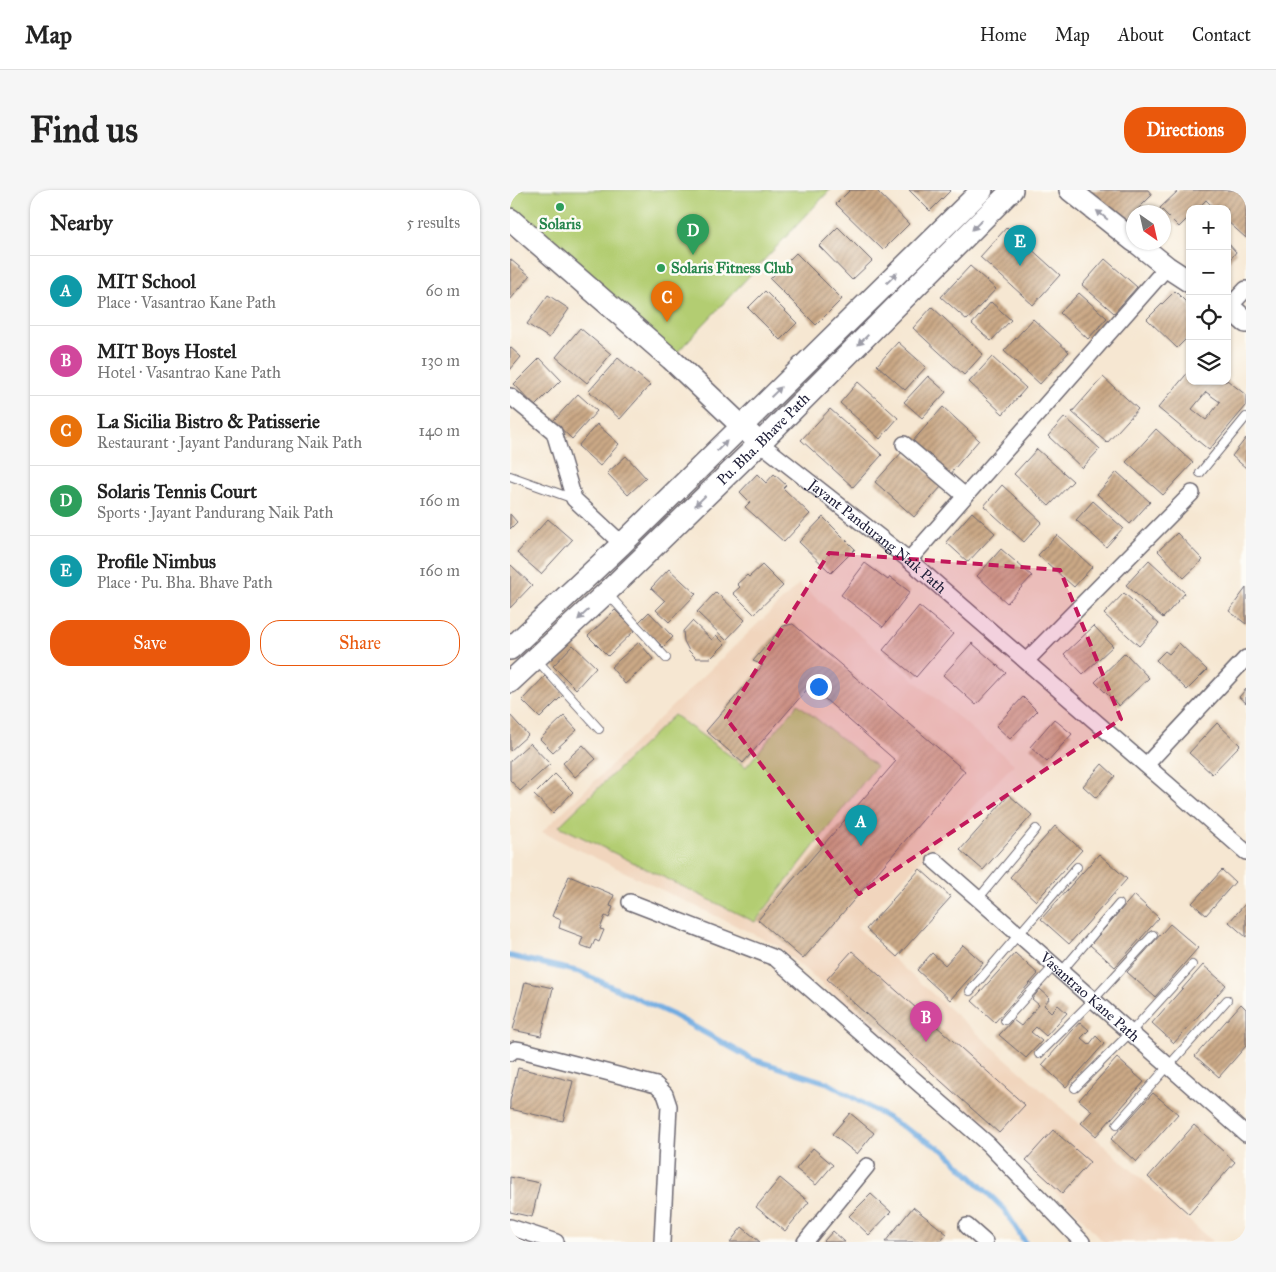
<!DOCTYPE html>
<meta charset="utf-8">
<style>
body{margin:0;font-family:"IM FELL Great Primer",serif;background:#f6f6f6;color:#222}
.controls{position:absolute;right:15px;top:15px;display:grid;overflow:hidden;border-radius:10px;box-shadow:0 1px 4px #0004}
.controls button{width:45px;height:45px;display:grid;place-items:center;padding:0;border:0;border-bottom:1px solid #e0e0e0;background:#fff;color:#222;font:25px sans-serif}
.compass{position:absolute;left:616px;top:15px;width:45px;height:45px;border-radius:50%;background:#fff;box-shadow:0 1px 4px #0004;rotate:146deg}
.you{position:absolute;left:308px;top:496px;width:18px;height:18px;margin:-12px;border:4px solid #fff;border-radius:50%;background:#1a73e8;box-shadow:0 0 0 8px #1a73e833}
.badge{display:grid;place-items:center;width:32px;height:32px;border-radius:50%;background:#ea580c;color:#fff;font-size:16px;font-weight:700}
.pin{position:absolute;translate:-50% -41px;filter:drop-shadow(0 1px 2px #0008)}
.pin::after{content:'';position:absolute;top:26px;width:18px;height:15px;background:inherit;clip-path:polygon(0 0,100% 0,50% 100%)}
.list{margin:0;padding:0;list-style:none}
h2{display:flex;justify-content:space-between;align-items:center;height:65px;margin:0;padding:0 20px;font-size:21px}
h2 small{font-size:16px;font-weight:400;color:#767676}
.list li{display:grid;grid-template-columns:32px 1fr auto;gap:15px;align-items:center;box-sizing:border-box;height:70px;padding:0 20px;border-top:1px solid #e0e0e0}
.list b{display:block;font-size:19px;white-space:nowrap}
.list p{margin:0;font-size:16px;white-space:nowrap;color:#767676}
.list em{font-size:16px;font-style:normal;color:#767676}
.actions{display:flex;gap:10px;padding:15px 20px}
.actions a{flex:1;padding:11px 0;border:1px solid #ea580c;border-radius:20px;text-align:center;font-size:18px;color:#ea580c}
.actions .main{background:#ea580c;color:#fff}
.icon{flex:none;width:28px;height:28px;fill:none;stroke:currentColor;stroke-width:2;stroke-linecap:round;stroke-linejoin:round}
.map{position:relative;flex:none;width:736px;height:1052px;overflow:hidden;border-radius:20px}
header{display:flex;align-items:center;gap:30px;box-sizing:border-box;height:70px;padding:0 25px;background:#fff;border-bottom:1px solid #e0e0e0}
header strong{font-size:24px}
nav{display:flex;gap:28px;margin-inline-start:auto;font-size:18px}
.intro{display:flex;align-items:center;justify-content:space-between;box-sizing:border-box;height:120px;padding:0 30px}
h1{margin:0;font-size:35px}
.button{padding:12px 22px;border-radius:20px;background:#ea580c;color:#fff;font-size:18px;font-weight:700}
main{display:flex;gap:30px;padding:0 30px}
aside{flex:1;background:#fff;border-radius:20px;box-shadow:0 1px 4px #0004}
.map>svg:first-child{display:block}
</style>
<header>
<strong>Map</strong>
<nav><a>Home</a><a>Map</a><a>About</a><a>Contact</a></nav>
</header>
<div class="intro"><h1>Find us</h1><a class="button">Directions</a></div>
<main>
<aside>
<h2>Nearby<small>5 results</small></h2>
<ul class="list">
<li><span class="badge" style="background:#0f9aa8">A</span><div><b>MIT School</b><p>Place · Vasantrao Kane Path</p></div><em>60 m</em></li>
<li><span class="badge" style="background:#d1479c">B</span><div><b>MIT Boys Hostel</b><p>Hotel · Vasantrao Kane Path</p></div><em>130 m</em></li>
<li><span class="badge" style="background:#e8710a">C</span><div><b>La Sicilia Bistro &amp; Patisserie</b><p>Restaurant · Jayant Pandurang Naik Path</p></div><em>140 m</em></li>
<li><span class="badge" style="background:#2e9e5b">D</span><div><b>Solaris Tennis Court</b><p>Sports · Jayant Pandurang Naik Path</p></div><em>160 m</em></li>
<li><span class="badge" style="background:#0f9aa8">E</span><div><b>Profile Nimbus</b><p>Place · Pu. Bha. Bhave Path</p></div><em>160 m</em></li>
</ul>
<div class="actions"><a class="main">Save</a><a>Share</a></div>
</aside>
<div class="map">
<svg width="736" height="1052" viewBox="0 0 736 1052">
<defs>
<pattern id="building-hatch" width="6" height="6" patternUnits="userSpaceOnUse" patternTransform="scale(1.25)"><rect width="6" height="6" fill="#cba986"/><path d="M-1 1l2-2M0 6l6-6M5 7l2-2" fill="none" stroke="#a4896f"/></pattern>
</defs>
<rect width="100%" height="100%" fill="#fdfcf7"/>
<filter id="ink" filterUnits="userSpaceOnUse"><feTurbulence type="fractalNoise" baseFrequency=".02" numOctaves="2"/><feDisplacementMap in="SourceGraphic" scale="10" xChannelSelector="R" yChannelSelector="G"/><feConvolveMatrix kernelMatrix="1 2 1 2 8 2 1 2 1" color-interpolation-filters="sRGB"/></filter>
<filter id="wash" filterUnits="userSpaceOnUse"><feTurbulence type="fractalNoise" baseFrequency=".0096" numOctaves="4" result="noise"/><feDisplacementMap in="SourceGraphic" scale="20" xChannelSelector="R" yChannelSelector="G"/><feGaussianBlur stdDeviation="1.12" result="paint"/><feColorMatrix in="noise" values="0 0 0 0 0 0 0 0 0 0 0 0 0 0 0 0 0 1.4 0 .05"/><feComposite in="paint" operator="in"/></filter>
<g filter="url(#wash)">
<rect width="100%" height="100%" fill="#f6e7d2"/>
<path fill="#f1d5bd" d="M289,394l215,180 -157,163 356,315h-110l-23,-26 -85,-82 -217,-188 -236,-114z"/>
<g fill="#b3cd72" stroke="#6a7856">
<path d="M0,0h320l-159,169 -161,-140z"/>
<path d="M288,514l78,62 -121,156 -196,-96 115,-111 72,52z"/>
</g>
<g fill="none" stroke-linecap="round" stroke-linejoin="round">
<path stroke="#70abe1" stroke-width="5.5" d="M0,766l70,16 93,43 79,44 76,24 118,69 58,57 21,33"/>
</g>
<g id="blocks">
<g fill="url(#building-hatch)" fill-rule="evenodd">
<path d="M340,0h26l33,34 -26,26 -47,-46z"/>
<path d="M399,0h42l-21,21z"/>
<path d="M577,0h61l4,5 -30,30z"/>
<path d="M669,0h57l10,10v38l-19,-17v-12h-12l-9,-9 -9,9h-7v7l-11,11 -19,-19z"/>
<path d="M328,37l34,34 -20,19 -33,-34z"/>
<path d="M497,37l53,48 -27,30 -53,-48z"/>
<path d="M717,52l9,10 -9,12z"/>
<path d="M286,63l46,46 -26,26 -46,-46z"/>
<path d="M0,69l20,17 -20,24z"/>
<path d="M595,69l32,28 -23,26 -32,-28z"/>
<path d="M460,76l26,23 -29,31 -26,-23z"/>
<path d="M255,101l32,32 -17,17 -32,-32z"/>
<path d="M665,101l15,15v29l-13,13 -30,-29z"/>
<path d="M569,103l28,25 -19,21 -28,-26z"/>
<path d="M38,105l21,14 -20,29 -22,-14z"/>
<path d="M481,112l20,18 -20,21 -19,-17z"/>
<path d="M422,117l51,47 -19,21 -51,-47z"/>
<path d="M523,129l36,33 -29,32 -36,-33z"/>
<path d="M70,138l31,26 -24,29 -31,-26z"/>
<path d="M388,152l28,25 -21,23 -28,-25z"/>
<path d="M0,157l11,10 -11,13z"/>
<path d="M482,167l34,31 -23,26 -34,-32z"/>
<path d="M30,168l21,22 -26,26 -21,-22z"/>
<path d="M108,168l32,27 -30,34 -31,-28z"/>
<path d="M680,180v11h37v-1l19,15v11l-37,44 -51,-42zM696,202l14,10 -14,18 -14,-11z"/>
<path d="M418,186l18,16 -24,26 -18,-16z"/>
<path d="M593,187l35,32 -31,34 -35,-31z"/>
<path d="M348,192l40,36 -18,21 -40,-36z"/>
<path d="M68,204l19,17 -25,28 -19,-18z"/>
<path d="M433,217l36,33 -31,36 -37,-33z"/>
<path d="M320,219l52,46 -29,32 -52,-47z"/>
<path d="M555,227l35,32 -18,19 -34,-32z"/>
<path d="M87,234l22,20 -19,22 -22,-20z"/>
<path d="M646,239l37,34 -30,32 -37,-33z"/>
<path d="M736,248v30l-14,-12z"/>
<path d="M527,259l36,32 -24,25 -35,-32z"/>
<path d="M393,261l39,35 -28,31 -39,-35z"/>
<path d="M116,266l20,22 -18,17 -21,-22z"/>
<path d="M607,282l33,30 -20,22 -33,-30z"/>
<path d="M247,284l9,9 8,-9 12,11 -3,3 27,26 -26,28 -39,-35 5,-5 -10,-10z"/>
<path d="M492,295l40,37 -18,20 -40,-36z"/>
<path d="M583,311l30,27 -17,19 -30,-27z"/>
<path d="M462,322l23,21 -27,29 -22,-20z"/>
<path d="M0,324l7,8 -7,7z"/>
<path d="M313,327l32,32 -24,24 -32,-31z"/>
<path d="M38,329l24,21 -31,34 -24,-21z"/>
<path d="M667,343l26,27 -19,18 -26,-27z"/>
<path d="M547,345l35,32 -18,20 -36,-32z"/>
<path d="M491,359l31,27 -25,27 -30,-27z"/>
<path d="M639,370l36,33 -22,25 -37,-33z"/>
<path d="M355,373l23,17 2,-3 20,15 -27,35 -42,-32z"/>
<path d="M1,375l21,20 -22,23v-41z"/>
<path d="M252,375l21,21 -29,28 -21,-21 7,-6 -3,-3 10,-9 2,2z"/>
<path d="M159,379l27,25 -27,28 -13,-12 9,-9 -14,-13z"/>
<path d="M736,398v36l-17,-13z"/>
<path d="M206,402l29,28 -19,20 -29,-28z"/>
<path d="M614,403l35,31 -20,22 -35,-32z"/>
<path d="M409,416l34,28 -37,43 -33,-27z"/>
<path d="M105,420l20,20 -27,26 -20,-20z"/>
<path d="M139,422l24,25 -10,10 -25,-24z"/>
<path d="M182,431l20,19 4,-5 9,9 -14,14h-15l-7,-7 -5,-10 -1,-10z"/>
<path d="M283,434l172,147 -162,188 -45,-39 138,-159 -86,-75 -67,77 -37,-32 57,-66 -10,-4 30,-35z"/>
<path d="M584,436l19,20 -30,28 -19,-20z"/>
<path d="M129,452l14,17 -28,25 -14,-17z"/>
<path d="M462,453l34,30 -30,32 -33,-30z"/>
<path d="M669,453l28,27 -20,20 -31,-30 9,-9 4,3z"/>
<path d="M63,455l23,22 -20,22 -23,-23z"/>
<path d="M615,463l24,25 -30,28 -24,-24z"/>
<path d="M35,486l19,18 -24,24 -18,-18z"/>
<path d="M736,499v14l-7,-6z"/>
<path d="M513,507l14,14 -27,28 -14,-13z"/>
<path d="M0,525l18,20 -18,16z"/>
<path d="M54,526l13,14 -24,22 -13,-13z"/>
<path d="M544,529l18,15 -25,28 -17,-15z"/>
<path d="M707,533l23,22 -28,29 -23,-21z"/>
<path d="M20,553l20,21 -30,27 -10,-11v-19z"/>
<path d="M73,555l13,14 -21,18 -12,-14z"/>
<path d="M592,574l13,12 -19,22 -13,-12z"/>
<path d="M45,584l18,18 -20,21 -19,-18z"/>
<path d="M499,605l23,20 -49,55 -23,-20z"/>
<path d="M545,636l27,24 -46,51 -26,-24z"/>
<path d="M589,664l28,25 -58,65 -28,-25z"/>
<path d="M410,679l31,28 -54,60 -31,-28z"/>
<path d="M712,680l13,12 -29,33 -14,-12z"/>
<path d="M59,686l45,19 -4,11 3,1 -4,11 -4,-2 -5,13 4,1 -5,12 -4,-2 -4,9 -11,-4 3,-8 -24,-9 2,-8 -9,-4z"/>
<path d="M624,705l25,23 -44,49 -25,-22z"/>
<path d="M736,713v34l-17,-15z"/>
<path d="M660,734l28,24 -43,49 -28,-25z"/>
<path d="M453,755l20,18 -33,37 -33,-30 15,-17 13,12z"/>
<path d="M342,761l173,154 -26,28 -172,-154z"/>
<path d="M505,763l23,21 -43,48 -23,-21z"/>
<path d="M693,775l23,20 -52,58 -22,-20z"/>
<path d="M15,792l28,6 -12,48 -28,-6z"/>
<path d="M530,799l10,9 -6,7 7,7 7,-7 9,8 -21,23 -10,-9 -5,5 11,9 -16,17 -27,-23 14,-15 8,6 18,-21 -7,-6z"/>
<path d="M731,814l5,5v37l-27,31 -24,-21z"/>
<path d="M570,832l9,8 -8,8 8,7 7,-9 8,8 -38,43 -24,-22z"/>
<path d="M607,868l27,24 -48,54 -15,-13 11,-12 -13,-11z"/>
<path d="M8,878l55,13 -10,40 -53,-12v-8z"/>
<path d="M643,903l25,21 -42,48 -25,-23z"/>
<path d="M340,923l24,20 -17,21 -25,-20z"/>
<path d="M684,935l41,37 -46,52 -41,-37z"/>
<path d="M543,940l37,32 -28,31 -36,-33z"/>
<path d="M303,958l20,17 -17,20 -20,-16z"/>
<path d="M0,987l30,6 -8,34 -22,-5z"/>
<path d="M270,988l29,24 -24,29 -29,-24z"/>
<path d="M361,1004l20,18 -22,23 -20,-19z"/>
<path d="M403,1017l34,27 -7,8h-55z"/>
<path d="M232,1037l18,15h-30z"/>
<path d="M323,1041l12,11h-22z"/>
</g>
</g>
</g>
<g filter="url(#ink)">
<use href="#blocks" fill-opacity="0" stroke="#6c6770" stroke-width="1"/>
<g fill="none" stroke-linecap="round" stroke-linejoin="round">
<g stroke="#6c6770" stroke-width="10">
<g id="lane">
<path d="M690,283l46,-56"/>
<path d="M0,286l64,23"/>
<path d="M98,404l58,64"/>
<path d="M26,469l63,70"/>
<path d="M468,709l58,-70"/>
<path d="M551,782l58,-68"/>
<path d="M460,801l107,-124"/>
<path d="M495,830l49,-54"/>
<path d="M529,864l54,-54 60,-65"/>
<path d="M565,898l55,-55 62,-68"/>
<path d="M607,934l110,-124"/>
</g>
</g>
<g stroke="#6c6770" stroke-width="18">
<g id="street">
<path d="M719,117l17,-18"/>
<path d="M0,206l44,36 20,67 48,45"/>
<path id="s1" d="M250,253l149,117 337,292"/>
<path d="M394,254l61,52"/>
<path d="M399,370l258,-293"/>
<path d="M516,471l166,-168"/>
<path d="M636,575l100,-107"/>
<path id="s2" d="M425,671l311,273"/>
<path d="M120,712l145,56 213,186 94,98"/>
<path d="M0,863l5,-4 6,1 135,35 9,9 4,12 -7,136"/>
<path d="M457,1036l18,16"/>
<path d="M0,1037l46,15"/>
<path d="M295,1052l62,-76"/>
</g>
</g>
<g stroke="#6c6770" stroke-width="24">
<g id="secondary">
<path d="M560,0l64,51"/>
<path d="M0,29l161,140 81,77"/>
<path d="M626,52l31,25 23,15"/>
<path d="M717,115l19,17"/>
<path d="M0,459l112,-105 360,-354"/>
<path id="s3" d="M0,492l97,-90 153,-149 252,-253"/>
</g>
</g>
<use href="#lane" stroke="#fff" stroke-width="8"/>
<use href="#street" stroke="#fff" stroke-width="15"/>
<use href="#secondary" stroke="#fff" stroke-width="21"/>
</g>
<defs><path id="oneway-solid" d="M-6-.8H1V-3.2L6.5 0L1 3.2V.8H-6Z" transform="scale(1.25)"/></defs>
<g fill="#9c9ca7">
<use href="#oneway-solid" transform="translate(592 25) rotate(-141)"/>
<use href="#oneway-solid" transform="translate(467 35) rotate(135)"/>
<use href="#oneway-solid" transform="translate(382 88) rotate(-44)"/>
<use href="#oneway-solid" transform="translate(353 150) rotate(135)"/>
<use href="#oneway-solid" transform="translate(266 202) rotate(-44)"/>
<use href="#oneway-solid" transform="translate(212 256) rotate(-45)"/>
<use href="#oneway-solid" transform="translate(190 311) rotate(136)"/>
<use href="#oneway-solid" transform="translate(73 425) rotate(137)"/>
</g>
</g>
<path fill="#c2185b" fill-opacity="0.2" stroke="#c2185b" stroke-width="4" stroke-dasharray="10 6" stroke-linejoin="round" d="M319,363l231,17 61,149 -262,175 -133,-176z"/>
<g fill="#2e9e5b" stroke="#fdfcf7" stroke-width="2">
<circle cx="50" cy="17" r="5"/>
<circle cx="151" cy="78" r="5"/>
</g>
<g text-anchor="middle" stroke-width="5" stroke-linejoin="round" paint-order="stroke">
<g font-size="15" font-weight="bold" fill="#27864d" stroke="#fdfcf7">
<text x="50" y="39">Solaris</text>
<text x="161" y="83" text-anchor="start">Solaris Fitness Club</text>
</g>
<g font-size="15" fill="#22223b" stroke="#fdfcf7">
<text dy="5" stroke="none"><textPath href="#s3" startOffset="351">Pu. Bha. Bhave Path</textPath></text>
<text dy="5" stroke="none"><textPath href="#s1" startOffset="150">Jayant Pandurang Naik Path</textPath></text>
<text dy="5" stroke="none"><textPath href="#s2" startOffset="206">Vasantrao Kane Path</textPath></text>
</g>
</g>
</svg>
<div class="controls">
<button>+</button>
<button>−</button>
<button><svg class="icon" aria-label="locate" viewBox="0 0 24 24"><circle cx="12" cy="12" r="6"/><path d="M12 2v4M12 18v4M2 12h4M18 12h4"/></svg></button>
<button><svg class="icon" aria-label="layers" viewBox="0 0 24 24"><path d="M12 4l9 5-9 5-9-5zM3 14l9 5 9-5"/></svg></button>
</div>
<svg class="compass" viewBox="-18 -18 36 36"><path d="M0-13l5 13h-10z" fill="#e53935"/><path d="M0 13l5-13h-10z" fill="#767676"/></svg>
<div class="you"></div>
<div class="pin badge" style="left:351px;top:656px;background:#0f9aa8">A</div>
<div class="pin badge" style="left:416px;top:852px;background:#d1479c">B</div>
<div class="pin badge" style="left:157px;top:132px;background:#e8710a">C</div>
<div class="pin badge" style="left:183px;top:65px;background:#2e9e5b">D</div>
<div class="pin badge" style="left:510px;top:76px;background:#0f9aa8">E</div>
</div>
</main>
